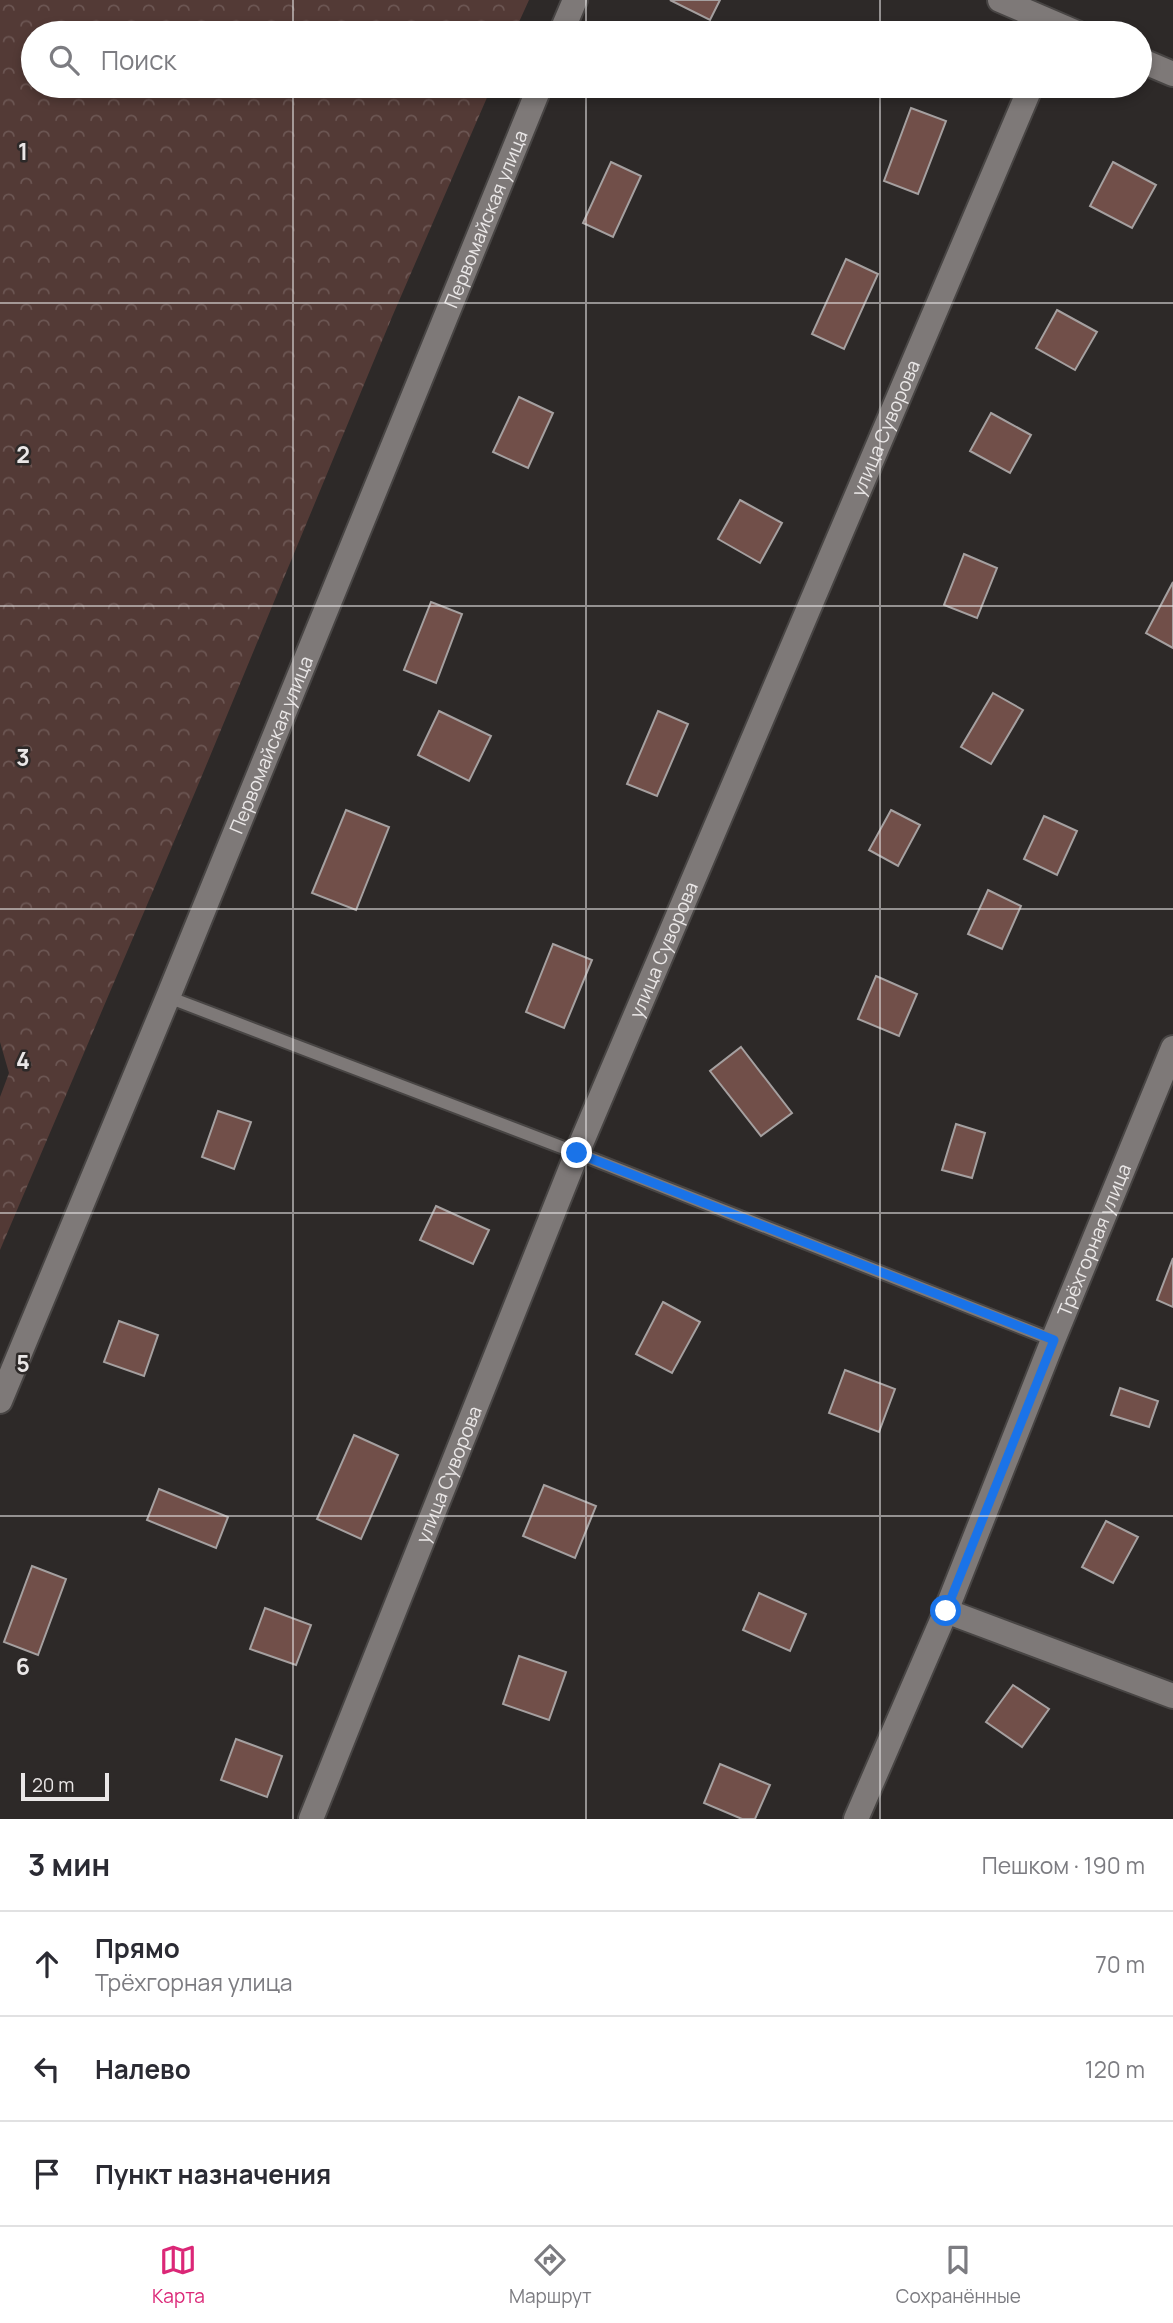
<!DOCTYPE html>
<html lang="ru">
<meta charset="utf-8">
<style>
body{margin:0;font-family:Manrope,sans-serif;background:#f2f2f3;color:#2b2b33}
.scale{position:absolute;left:21px;bottom:18px;width:88px;box-sizing:border-box;padding-left:7px;border:4px solid #eae7e7;border-top:0;font-size:19px;line-height:24px;white-space:nowrap;color:#eae7e7;-webkit-text-stroke:5px #2d2928;paint-order:stroke}
.stop{position:absolute;width:21px;height:21px;margin:-16px;border:5px solid #1a73e8;border-radius:50%;background:#fff}
.stop.end{background:#1a73e8;border-color:#fff;box-shadow:0 2px 7px #0008}
.list{margin:0;padding:0;list-style:none}
h2{display:flex;justify-content:space-between;align-items:center;height:91px;margin:0;padding:0 28px;font-size:30px}
h2 small{font-size:23px;font-weight:400;color:#7c7c81}
.list li{display:grid;grid-template-columns:46px 1fr auto;gap:21px;align-items:center;box-sizing:border-box;height:105px;padding:0 28px;border-top:2px solid #e1e1e2}
.list b{display:block;font-size:26px;white-space:nowrap}
.list p{margin:0;font-size:23px;white-space:nowrap;color:#7c7c81}
.list em{font-size:23px;font-style:normal;color:#7c7c81}
.icon{flex:none;width:38px;height:38px;fill:none;stroke:currentColor;stroke-width:2;stroke-linecap:round;stroke-linejoin:round}
.map{position:relative;flex:none;width:1173px;height:1819px;overflow:hidden}
.search{position:absolute;background:#fff;box-shadow:0 4px 10px #0003;left:21px;right:21px;top:21px;height:77px;display:flex;align-items:center;gap:18px;box-sizing:border-box;padding:0 24px;border-radius:38px;color:#7c7c81;font-size:26px}
.sheet{height:406px;background:#fff}
nav{display:flex;justify-content:space-around;align-items:center;box-sizing:border-box;height:98px;border-top:2px solid #e1e1e2;background:#fff;font-size:19px;color:#7c7c81}
nav a{display:grid;justify-items:center;gap:4px}
nav .on{color:#db2777}
.map>svg:first-child{display:block}
</style>
<div class="map">
<svg width="1173" height="1819" viewBox="0 0 1173 1819">
<defs>
<pattern id="forest-crowns" width="20" height="18" patternUnits="userSpaceOnUse" patternTransform="scale(1.75)"><rect width="20" height="18" fill="#533a36"/><path d="M2 6a3 3 0 1 1 6 0M12 15a3 3 0 1 1 6 0" fill="none" stroke="#6c5653"/></pattern>
</defs>
<rect width="100%" height="100%" fill="#2d2928"/>
<path fill="url(#forest-crowns)" d="M0,0h529l-15,33h-481v53h459l-100,231 -196,473 -196,460v-153l9,-24 -9,-31z"/>
<g fill="#714f49" stroke="#a5a0a0" stroke-width="2">
<path d="M670,0h50l-10,20z"/>
<path d="M641,25l19,8h-23z"/>
<path d="M660,86h22l-4,8z"/>
<path d="M911,108l35,13 -28,73 -34,-13z"/>
<path d="M611,162l30,14 -28,61 -30,-14z"/>
<path d="M1113,162l43,23 -24,43 -42,-22z"/>
<path d="M846,259l32,15 -34,75 -32,-15z"/>
<path d="M1057,310l40,22 -22,38 -39,-22z"/>
<path d="M519,397l34,16 -25,55 -35,-16z"/>
<path d="M991,413l40,22 -21,38 -40,-22z"/>
<path d="M740,500l42,23 -22,40 -42,-24z"/>
<path d="M964,554l33,14 -20,50 -33,-13z"/>
<path d="M1173,582v66l-27,-15z"/>
<path d="M431,602l31,12 -26,69 -32,-13z"/>
<path d="M993,693l30,17 -32,54 -30,-17z"/>
<path d="M439,711l52,25 -22,45 -51,-26z"/>
<path d="M658,711l30,13 -31,72 -30,-12z"/>
<path d="M346,810l43,17 -33,83 -44,-17z"/>
<path d="M891,810l29,15 -22,41 -29,-16z"/>
<path d="M1044,816l33,15 -20,44 -33,-16z"/>
<path d="M988,890l33,16 -19,43 -34,-15z"/>
<path d="M553,944l39,16 -28,68 -38,-16z"/>
<path d="M876,976l41,18 -18,42 -41,-17z"/>
<path d="M741,1047l51,66 -31,23 -51,-65z"/>
<path d="M218,1111l33,11 -17,47 -32,-12z"/>
<path d="M956,1124l29,9 -13,45 -30,-8z"/>
<path d="M436,1206l53,24 -16,34 -53,-24z"/>
<path d="M1173,1258v49l-16,-7z"/>
<path d="M663,1302l37,20 -28,51 -36,-19z"/>
<path d="M119,1321l39,14 -14,41 -40,-14z"/>
<path d="M845,1370l50,19 -16,43 -50,-19z"/>
<path d="M1120,1388l38,13 -9,26 -38,-12z"/>
<path d="M354,1435l44,20 -37,84 -44,-20z"/>
<path d="M544,1485l52,21 -21,52 -52,-22z"/>
<path d="M159,1489l69,28 -12,31 -69,-28z"/>
<path d="M1106,1521l32,16 -25,46 -31,-16z"/>
<path d="M32,1566l34,13 -28,76 -34,-13z"/>
<path d="M759,1593l47,21 -16,37 -47,-21z"/>
<path d="M265,1608l46,17 -15,40 -46,-16z"/>
<path d="M519,1656l47,16 -17,48 -46,-16z"/>
<path d="M1013,1685l36,24 -27,38 -36,-25z"/>
<path d="M236,1739l46,17 -15,41 -46,-17z"/>
<path d="M720,1764l50,21 -15,34h-13l-38,-16z"/>
</g>
<g fill="none" stroke-linecap="round" stroke-linejoin="round">
<g stroke="#484544" stroke-width="16">
<path id="lane" d="M168,997l409,156 476,187"/>
</g>
<g stroke="#484544" stroke-width="28">
<g id="street">
<path d="M1000,0l77,33"/>
<path d="M561,33l14,-33"/>
<path d="M1140,60l33,14"/>
<path id="s1" d="M0,1401l168,-404 372,-911"/>
<path d="M946,1611l227,85"/>
<path id="s2" d="M311,1819l266,-666 454,-1067"/>
<path id="s3" d="M856,1819l90,-208 107,-271 120,-292"/>
</g>
</g>
<use href="#lane" stroke="#7e7978" stroke-width="12"/>
<use href="#street" stroke="#7e7978" stroke-width="24"/>
</g>
<g fill="none" stroke-linecap="round" stroke-linejoin="round">
<path stroke="#1a73e8" stroke-width="9" d="M577,1153l477,187 -108,271"/>
</g>
<path fill="none" stroke="#eae7e7" stroke-width="2" stroke-opacity="0.55" d="M293,0v33M586,0v33M880,0v33M293,86v1733M586,86v1733M880,86v1733M0,303h1173M0,606h1173M0,909h1173M0,1213h1173M0,1516h1173"/>
<g text-anchor="middle" stroke-width="5" stroke-linejoin="round" paint-order="stroke">
<g font-size="19" fill="#eae7e7" stroke="#2d2928">
<text dy="7" stroke="none"><textPath href="#s1" startOffset="1278">Первомайская улица</textPath></text>
<text dy="7" stroke="none"><textPath href="#s2" startOffset="1505">улица Суворова</textPath></text>
<text dy="7" stroke="none"><textPath href="#s1" startOffset="710">Первомайская улица</textPath></text>
<text dy="7" stroke="none"><textPath href="#s2" startOffset="938">улица Суворова</textPath></text>
<text dy="7" stroke="none"><textPath href="#s3" startOffset="626">Трёхгорная улица</textPath></text>
<text dy="7" stroke="none"><textPath href="#s2" startOffset="371">улица Суворова</textPath></text>
</g>
</g>
<g font-size="23" text-anchor="middle" font-weight="bold" fill="#eae7e7" stroke="#2d2928" stroke-width="5" stroke-linejoin="round" paint-order="stroke">
<text x="23" y="160">1</text>
<text x="23" y="463">2</text>
<text x="23" y="766">3</text>
<text x="23" y="1069">4</text>
<text x="23" y="1372">5</text>
<text x="23" y="1675">6</text>
</g>
</svg>
<div class="scale">20 m</div>
<div class="stop" style="left:946px;top:1611px"></div>
<div class="stop end" style="left:577px;top:1153px"></div>
<div class="search"><svg class="icon" aria-label="search" viewBox="0 0 24 24"><circle cx="10" cy="10" r="6"/><path d="M15 15l6 6"/></svg>Поиск</div>
</div>
<section class="sheet">
<h2>3 мин<small>Пешком · 190 m</small></h2>
<ul class="list">
<li><svg class="icon" aria-label="ahead" viewBox="0 0 24 24"><path d="M12 20V5M6 11l6-6 6 6"/></svg><div><b>Прямо</b><p>Трёхгорная улица</p></div><em>70 m</em></li>
<li><svg class="icon" aria-label="left" viewBox="0 0 24 24"><path d="M17 20v-9H6M10 6l-5 5 5 5"/></svg><div><b>Налево</b></div><em>120 m</em></li>
<li><svg class="icon" aria-label="arrive" viewBox="0 0 24 24"><path d="M6 21V4h12l-3 4 3 4H6"/></svg><div><b>Пункт назначения</b></div></li>
</ul>
</section>
<nav>
<a class="on"><svg class="icon" aria-label="map" viewBox="0 0 24 24"><path d="M3 6l6-2 6 2 6-2v14l-6 2-6-2-6 2zM9 4v14M15 6v14"/></svg>Карта</a>
<a><svg class="icon" aria-label="directions" viewBox="0 0 24 24"><path d="M12 3l9 9-9 9-9-9zM9 14v-3h6M13 9l2 2-2 2"/></svg>Маршрут</a>
<a><svg class="icon" aria-label="saved" viewBox="0 0 24 24"><path d="M7 4h10v16l-5-4-5 4z"/></svg>Сохранённые</a>
</nav>
